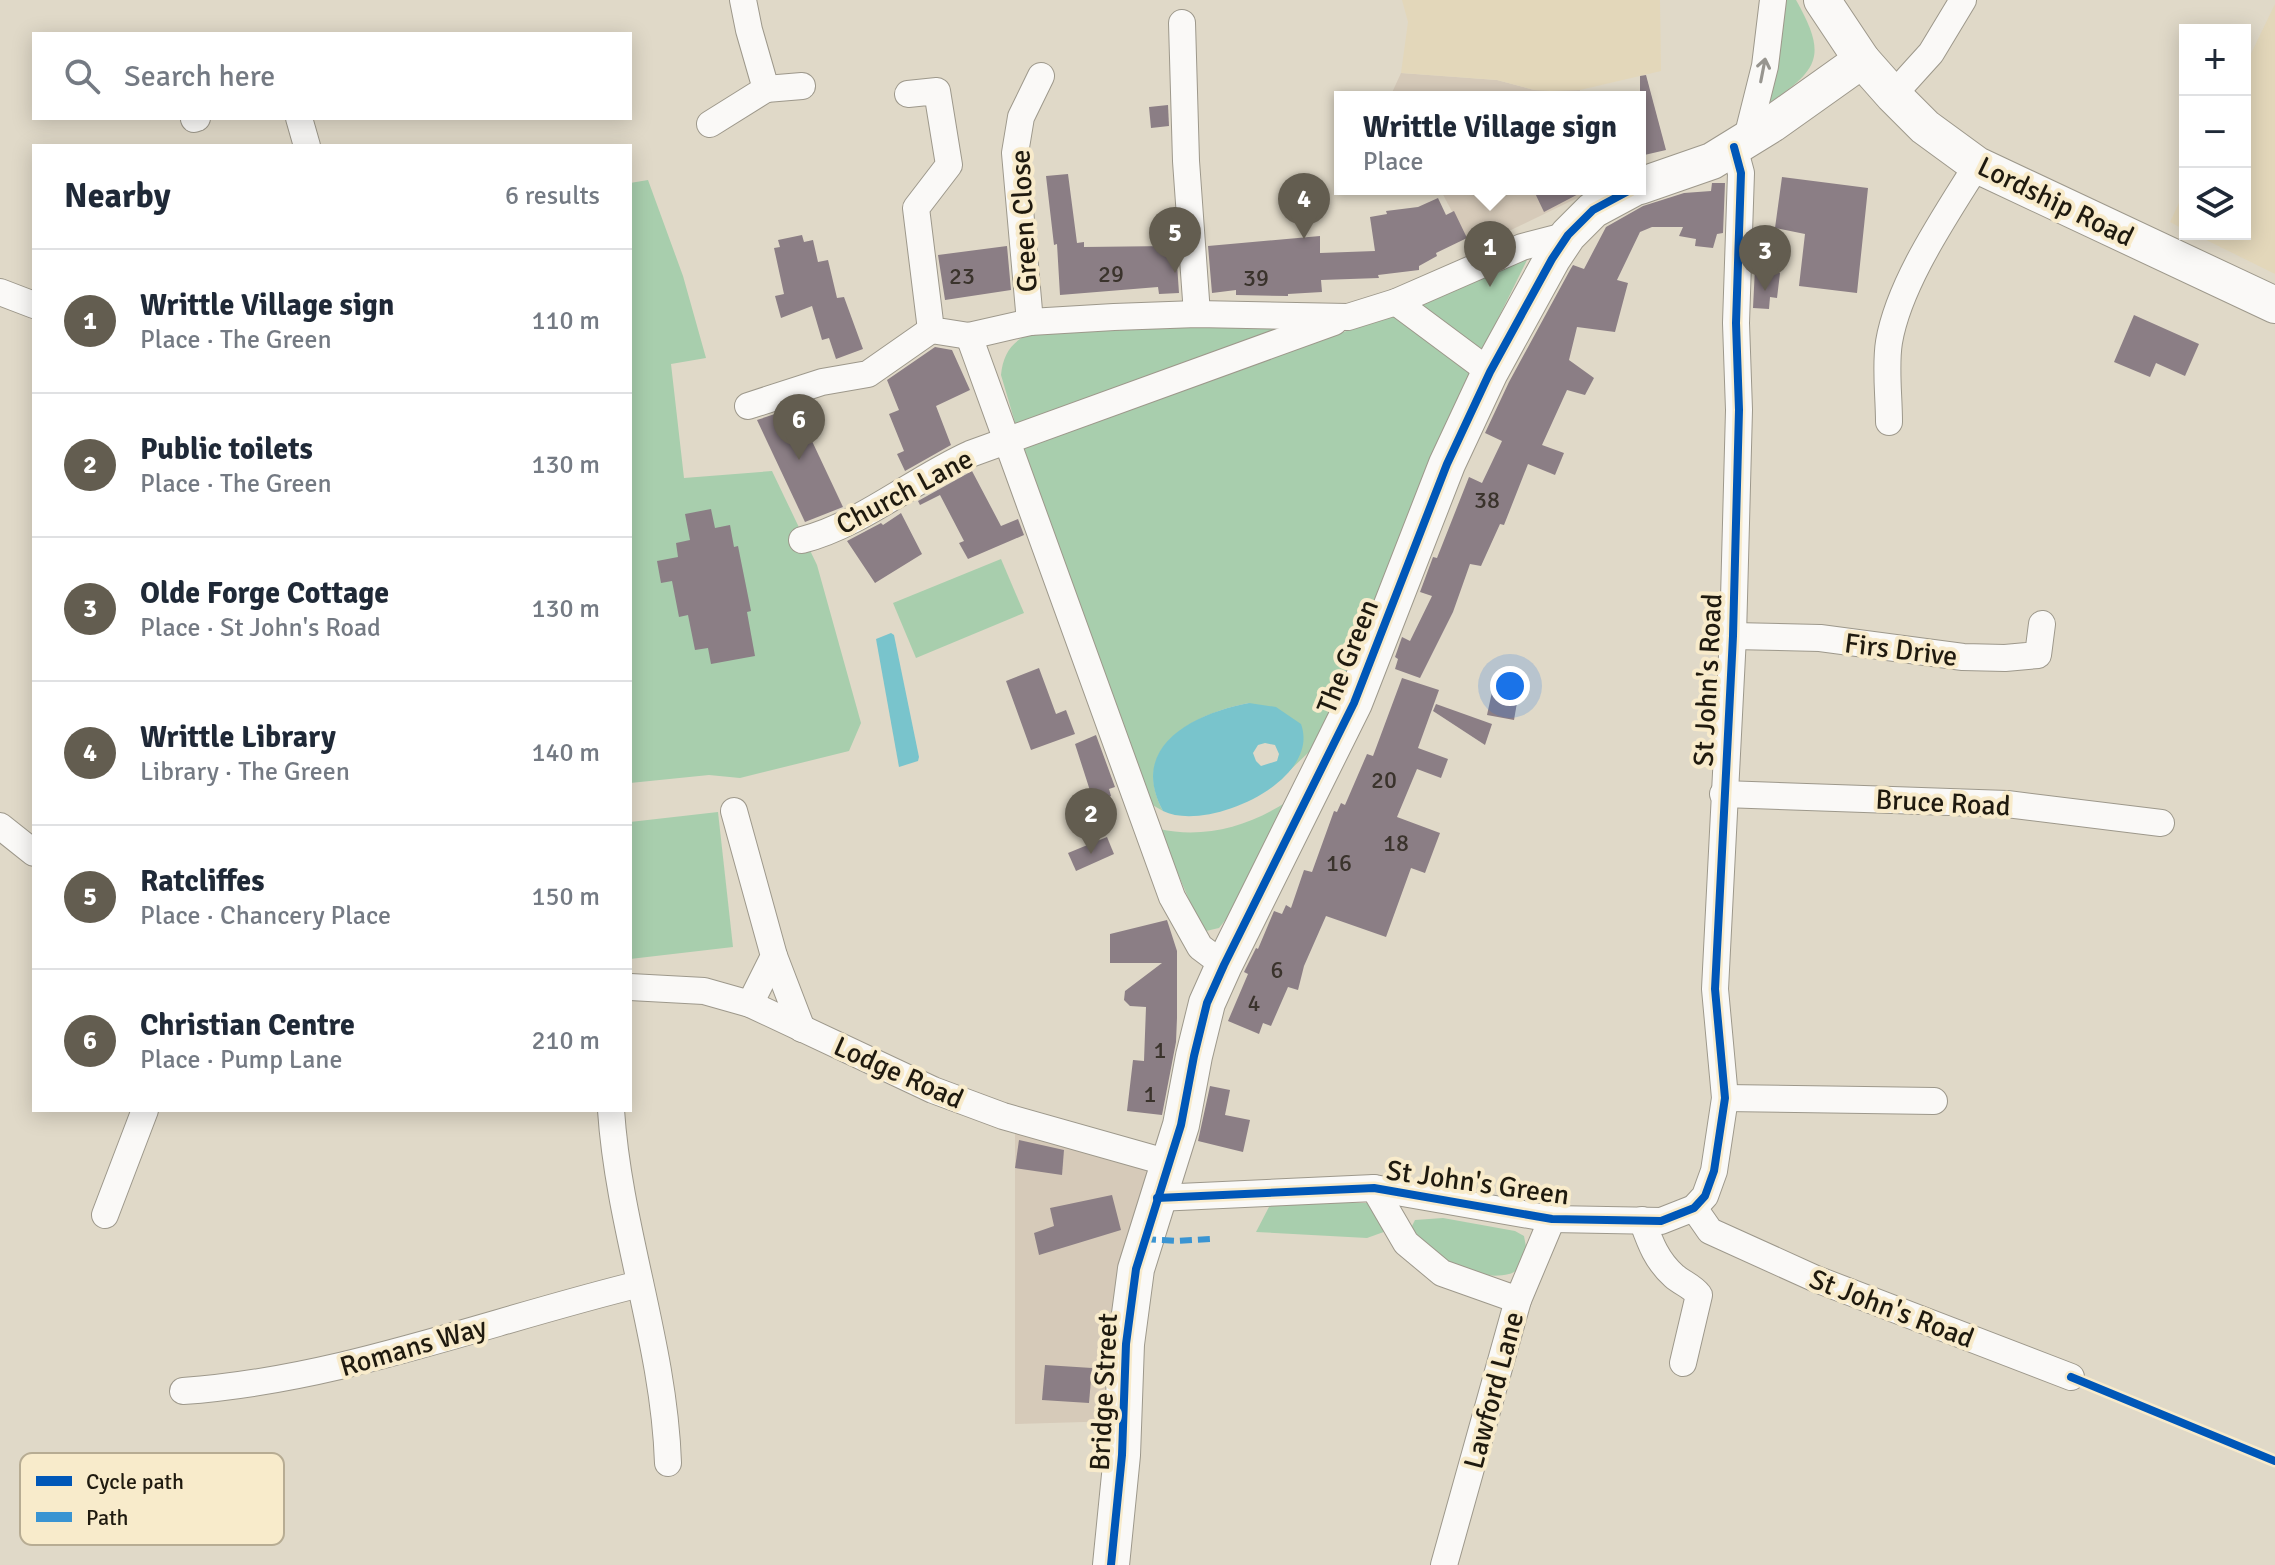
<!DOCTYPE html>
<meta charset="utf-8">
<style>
body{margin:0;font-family:Signika,sans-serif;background:#f2f2f3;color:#1f2937}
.controls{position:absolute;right:24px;top:24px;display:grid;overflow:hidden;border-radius:0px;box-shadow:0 4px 20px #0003}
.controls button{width:72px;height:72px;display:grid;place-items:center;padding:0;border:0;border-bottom:2px solid #e0e1e3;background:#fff;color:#1f2937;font:40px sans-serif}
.you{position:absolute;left:1510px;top:686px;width:28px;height:28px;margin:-20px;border:6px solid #fff;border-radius:50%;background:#1a73e8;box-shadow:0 0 0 12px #1a73e833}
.badge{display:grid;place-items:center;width:52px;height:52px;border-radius:50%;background:#635d50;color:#fff;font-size:26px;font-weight:700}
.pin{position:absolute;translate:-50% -66px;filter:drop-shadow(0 2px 4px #0008)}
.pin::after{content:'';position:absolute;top:42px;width:28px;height:24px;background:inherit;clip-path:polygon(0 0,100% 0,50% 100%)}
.popup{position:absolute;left:1334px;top:91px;width:312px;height:104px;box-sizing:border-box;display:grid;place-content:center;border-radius:0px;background:#fff;filter:drop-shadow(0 2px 6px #0005);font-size:26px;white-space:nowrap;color:#747a83}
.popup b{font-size:30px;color:#1f2937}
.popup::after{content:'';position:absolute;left:50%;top:100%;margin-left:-16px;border:16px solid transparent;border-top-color:#fff}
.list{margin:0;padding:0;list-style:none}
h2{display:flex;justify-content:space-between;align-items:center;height:104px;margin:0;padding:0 32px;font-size:34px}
h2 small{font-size:26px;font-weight:400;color:#747a83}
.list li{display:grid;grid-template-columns:52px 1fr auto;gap:24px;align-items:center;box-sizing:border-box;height:144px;padding:0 32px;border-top:2px solid #e0e1e3}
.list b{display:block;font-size:30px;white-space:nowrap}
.list p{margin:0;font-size:26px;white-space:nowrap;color:#747a83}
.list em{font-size:26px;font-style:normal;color:#747a83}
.icon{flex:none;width:44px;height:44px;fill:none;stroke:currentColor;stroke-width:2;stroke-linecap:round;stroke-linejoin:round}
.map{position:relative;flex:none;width:2275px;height:1565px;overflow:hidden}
.search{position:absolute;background:#fff;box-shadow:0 4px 20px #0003;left:32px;top:32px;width:600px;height:88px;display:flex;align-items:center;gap:20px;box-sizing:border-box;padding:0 28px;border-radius:0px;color:#747a83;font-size:30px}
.panel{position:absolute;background:#fff;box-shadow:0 4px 20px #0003;left:32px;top:144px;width:600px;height:968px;border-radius:0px}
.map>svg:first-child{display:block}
</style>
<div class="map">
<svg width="2275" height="1565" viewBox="0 0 2275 1565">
<rect width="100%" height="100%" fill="#e0d9c8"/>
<g fill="#d6cab9">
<path d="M1401,73l96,7 37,10h46l-1,7h-189z"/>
<path d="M1440,189h156l-124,60z"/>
<path d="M1015,1133l140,38 -37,250 -103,3z"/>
</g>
<g fill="#e3d7ba">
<path d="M1402,0h258l1,71 -81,19 -30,1 -16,-1 -37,-10 -96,-7 7,-51z"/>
<path d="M2275,4v270l-81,-40h51v-168z"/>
<path d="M2185,190v40l-15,-8z"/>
</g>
<g fill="#a8cead">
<path d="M1781,0h15c31,55 24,69 -27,103z"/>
<path d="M648,180l35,96 23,82 -35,6 13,114 88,-7 45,94 44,158 -12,28 -109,27 -31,-3 -79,8v-600z"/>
<path d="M1519,260h8l-90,182 -88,238 -40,72 -22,21 13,-22 -51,-48c-53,10 -121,43 -86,108l-14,-8 -122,-340 -26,-88c2,-21 11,-34 30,-42l263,-9 9,23 95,-35z"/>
<path d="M1001,559l23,54 -108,45 -23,-55z"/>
<path d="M1288,801l-61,117 -8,10 -13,3 -5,-3 -42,-99c46,10 90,-3 129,-28z"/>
<path d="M718,812l15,135 -103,12v-137z"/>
<path d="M1271,1203h108l13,26 -25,9 -111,-6z"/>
<path d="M1443,1218l72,13 9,5 2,11 -2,16c-4,4 -9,10 -15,11 -35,9 -77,-19 -98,-46l4,-8z"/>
</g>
<g fill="#79c4cc" fill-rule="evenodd">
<path d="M891,633l3,2 25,122 -1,4 -19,6 -23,-128z"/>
<path d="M1249,703l27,4 25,17c21,57 -94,109 -138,87 -36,-66 33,-98 86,-108zM1265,743l10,2 4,9 -2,7 -16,5 -5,-5 -3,-8 5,-8z"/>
</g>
<g fill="#8b7e85">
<path d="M1646,75l20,75 -26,6v-80z"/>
<path d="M1168,105l1,21 -18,2 -2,-21z"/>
<path d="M1068,174l9,69 7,-1v5l85,-1v3h7l3,44 -20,1 -1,-7 -98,8 -3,-51 -3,1 -8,-69z"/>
<path d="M1782,177l86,11 -11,105 -58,-7 6,-52 -30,-6z"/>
<path d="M1712,183h13l-2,50 -6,1 -4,14 -18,-2 1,-7 -17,-3 4,-9h-31l-12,5 -23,48 11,3 -13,49 -38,-5 -8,33 25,18 -9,17 -18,-5 -25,55 22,8 -9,22 -27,-11 -24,61 -4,-1 -19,42 -11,-2 -17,48 -33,66 -25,-9 3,-10 -3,-2 7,-20 8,4 22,-45 -12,-4 13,-35 4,1 32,-81 13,6 20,-42 -17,-8 24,-51 61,-112 3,-5 11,4 22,-42 37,-21 41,-13 27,-2z"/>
<path d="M1533,189h55l-44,23z"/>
<path d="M1438,198l8,17 8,-4 13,27 -31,15 1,3 -18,10v4l-41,5 1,3 -58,2 1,12 -34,2v2l-52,-1v-5l-24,3 -4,-47 112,-10v17l55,-2 -5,-34 17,-3 -1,-3 32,-4z"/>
<path d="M802,235l2,7 9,-2 5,22 10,-2 9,38 7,-1 19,52 -27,10 -7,-21 -7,2 -10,-34 -31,12 -6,-22 9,-2 -10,-46 6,-1 -2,-7z"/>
<path d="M1007,246l4,44 -66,10 -7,-45z"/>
<path d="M1756,248l17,2 -1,22 8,1 -3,25 -7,-1 -1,12 -16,-1z"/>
<path d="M2134,315l65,29 -14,32 -29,-13 -6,14 -36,-15z"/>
<path d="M935,347l17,3 18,40 -34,16 15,39 -46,26 -8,-17 7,-3 -15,-37 10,-4 -12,-30z"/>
<path d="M796,407l47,100 -38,15 -48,-102z"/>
<path d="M972,471l29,55 17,-7 6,16 -56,24 -9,-16 5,-2 -24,-46 -20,10 -2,-4z"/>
<path d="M711,509l4,19 15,-3 4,22 4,-1 13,65 -4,1 8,44 -44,8 -3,-16 -13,2 -7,-35 -9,2 -7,-36 -11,2 -4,-22 21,-4 -2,-14 14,-3 -5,-26z"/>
<path d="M901,513l21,41 -47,29 -28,-42 34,-18 2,2z"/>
<path d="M1039,668l17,46 10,-4 9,24 -44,16 -25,-69z"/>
<path d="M1402,678l37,12 -21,58 30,11 -7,19 -24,-9 -20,48 43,16 -15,40 -14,-5 -25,69 -60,-21 -22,50 -6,24 -10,-3 -17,39 -8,-3 -4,11 -31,-13 20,-47 -4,-2 12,-24 2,1 16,-38 8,3 4,-9 5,3 13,-38 8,2 22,-61 3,1 4,-9 4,2 22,-51 6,2z"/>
<path d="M1492,692l26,5 -4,23 -27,-5z"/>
<path d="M1436,704l56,20 -7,21 -52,-34z"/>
<path d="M1096,735l19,52 -6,2 2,7 -17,7 -19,-59z"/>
<path d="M1107,837l7,17 -38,17 -8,-18z"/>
<path d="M1167,920l10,31v67l-1,24 -14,73 -35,-4 6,-51 11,1 2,-54 -16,-1 -6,-6 1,-9 37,-28h-52v-29z"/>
<path d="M1210,1086l20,4 -5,25 25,5 -7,32 -45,-11z"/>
<path d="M1019,1140l45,10 -2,25 -47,-7z"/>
<path d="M1112,1195l9,35 -82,25 -5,-22 20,-7 -4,-18z"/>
<path d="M1045,1365l47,3 -3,35 -47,-3z"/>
</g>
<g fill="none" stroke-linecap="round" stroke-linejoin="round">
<g stroke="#9d988b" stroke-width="28">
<g id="street">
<path d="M1182,23l4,138 11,153"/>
<path d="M766,89l36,-3"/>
<path d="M908,94l29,-3 12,74 -33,43 15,122 38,6 61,-14 84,-5 83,-3 151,3 48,-15 126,-55 46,-12"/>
<path d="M1893,95l38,-42 32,-53"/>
<path d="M299,118l8,28"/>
<path d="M194,119l3,-1"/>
<path d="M710,124l56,-35 -17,-59 -6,-30"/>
<path d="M1747,138l18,-72 8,-66"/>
<path d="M0,292l34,13"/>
<path d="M1396,302l94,70"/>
<path d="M1030,322l-15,-169 6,-36 20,-41"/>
<path d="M969,336l203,561 28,50 24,18"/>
<path d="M748,406l74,-24 46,-8 63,-44"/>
<path d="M1889,422c0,-26 -4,-55 0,-80 10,-59 57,-127 88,-177"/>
<path d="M802,540c59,-15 112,-61 168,-86l364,-132"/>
<path d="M1733,636l87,2 143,19 42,1 33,-3 4,-31"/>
<path d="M1723,794l284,10 154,19"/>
<path d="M734,811l40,145 -24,48"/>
<path d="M0,826l34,27"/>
<path d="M774,956l28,73"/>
<path d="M630,987l74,4 46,13 183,86 70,26 166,47"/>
<path d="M1725,1098l209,3"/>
<path d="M611,1110c8,120 53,233 57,353"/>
<path d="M1374,1188l32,55 36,30 76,27"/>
<path d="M1157,1198l217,-10 178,31 109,2 33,-13 11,-12 9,-25 11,-73 -10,-109 18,-353 6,-226 -3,-87 5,-150 -7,-26"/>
<path d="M1694,1208l16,23 106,48 255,98"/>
<path d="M105,1215l40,-105"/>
<path d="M1642,1220c8,22 14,40 32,56 8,7 18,10 25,19l-16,68"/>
<path d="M183,1391c156,-11 305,-70 457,-107"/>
<path d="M1444,1565l74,-265 34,-81"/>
</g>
</g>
<g stroke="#9d988b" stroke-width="38">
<g id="secondary">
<path d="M1822,0l40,60 31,35 32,32 52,38 298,140"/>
<path d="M1640,186l72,-25 60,-37 90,-64"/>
<path d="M1111,1565l11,-110 4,-111 10,-75 45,-144 13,-69 13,-53 17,-38 130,-262 93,-239 43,-92 62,-113 16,-24 25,-25 39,-21"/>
</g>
</g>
<use href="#street" stroke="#faf9f7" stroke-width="26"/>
<use href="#secondary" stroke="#faf9f7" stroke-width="36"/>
<path stroke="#3a94d2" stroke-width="6" stroke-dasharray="12 6" stroke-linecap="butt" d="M1144,1239l33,2 33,-2"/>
<g stroke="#f8ebcb" stroke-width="13">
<g id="cycleway">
<path d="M1157,1198l217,-10 178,31 109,2 33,-13 11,-12 9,-25 11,-73 -10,-109 18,-353 6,-226 -3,-87 5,-150 -7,-26"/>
<path d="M2071,1377l204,84"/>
<path d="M1111,1565l11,-110 4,-111 10,-75 45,-144 13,-69 13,-53 17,-38 130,-262 93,-239 43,-92 62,-113 16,-24 25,-25 39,-21"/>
</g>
</g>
<use href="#cycleway" stroke="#0057b8" stroke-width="8"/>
</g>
<defs><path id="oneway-shaft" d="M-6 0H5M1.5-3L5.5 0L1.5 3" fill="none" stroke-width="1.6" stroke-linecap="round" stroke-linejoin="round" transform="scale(2)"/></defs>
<use stroke="#97958f" href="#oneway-shaft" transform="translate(1763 70) rotate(-79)"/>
<g text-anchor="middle" stroke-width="8" stroke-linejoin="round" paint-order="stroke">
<g font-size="24" fill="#3a332c">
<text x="1111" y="282">29</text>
<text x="962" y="284">23</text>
<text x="1256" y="286">39</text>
<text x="1487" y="508">38</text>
<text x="1384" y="788">20</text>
<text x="1396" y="851">18</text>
<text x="1339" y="871">16</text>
<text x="1277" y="978">6</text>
<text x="1254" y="1011">4</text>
<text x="1160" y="1058">1</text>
<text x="1150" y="1102">1</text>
</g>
<g font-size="28" fill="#1f1a0f" stroke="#f8ebcb">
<text transform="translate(2056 201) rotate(26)" y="10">Lordship Road</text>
<text transform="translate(1023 221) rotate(-93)" y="10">Green Close</text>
<text transform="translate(904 491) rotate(-28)" y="10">Church Lane</text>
<text transform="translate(1901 649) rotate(7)" y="10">Firs Drive</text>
<text transform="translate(1347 656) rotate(-68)" y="10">The Green</text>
<text transform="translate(1707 680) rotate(-87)" y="10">St John's Road</text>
<text transform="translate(1943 802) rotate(3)" y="10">Bruce Road</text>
<text transform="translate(899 1072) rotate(24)" y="10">Lodge Road</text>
<text transform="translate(1478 1182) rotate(8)" y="10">St John's Green</text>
<text transform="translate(1892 1308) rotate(21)" y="10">St John's Road</text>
<text transform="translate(413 1346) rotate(-16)" y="10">Romans Way</text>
<text transform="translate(1493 1390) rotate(-75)" y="10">Lawford Lane</text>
<text transform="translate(1103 1392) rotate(-87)" y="10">Bridge Street</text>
</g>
</g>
<rect x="20" y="1453" width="264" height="92" rx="12" fill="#f8ebcb" stroke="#b7ac93" stroke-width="2"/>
<rect x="36" y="1476" width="36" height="10" fill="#0057b8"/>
<rect x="36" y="1512" width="36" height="10" fill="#3a94d2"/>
<g font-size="22" fill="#1f1a0f">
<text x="86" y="1489">Cycle path</text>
<text x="86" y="1525">Path</text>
</g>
</svg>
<div class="controls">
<button>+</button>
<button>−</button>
<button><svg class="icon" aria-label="layers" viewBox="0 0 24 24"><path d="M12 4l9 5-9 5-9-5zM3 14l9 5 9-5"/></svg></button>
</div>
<div class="you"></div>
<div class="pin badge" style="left:1490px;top:287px">1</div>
<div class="popup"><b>Writtle Village sign</b>Place</div>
<div class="pin badge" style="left:1091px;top:854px">2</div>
<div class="pin badge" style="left:1765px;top:291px">3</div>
<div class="pin badge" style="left:1304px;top:239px">4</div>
<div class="pin badge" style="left:1175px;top:273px">5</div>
<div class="pin badge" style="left:799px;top:460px">6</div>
<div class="search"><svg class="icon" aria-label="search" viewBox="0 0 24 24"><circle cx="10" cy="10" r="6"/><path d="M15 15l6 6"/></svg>Search here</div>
<section class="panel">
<h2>Nearby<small>6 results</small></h2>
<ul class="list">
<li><span class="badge">1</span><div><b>Writtle Village sign</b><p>Place · The Green</p></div><em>110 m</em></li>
<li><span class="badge">2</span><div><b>Public toilets</b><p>Place · The Green</p></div><em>130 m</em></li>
<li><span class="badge">3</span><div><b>Olde Forge Cottage</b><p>Place · St John's Road</p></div><em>130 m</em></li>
<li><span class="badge">4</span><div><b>Writtle Library</b><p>Library · The Green</p></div><em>140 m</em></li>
<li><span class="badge">5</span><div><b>Ratcliffes</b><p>Place · Chancery Place</p></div><em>150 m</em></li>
<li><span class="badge">6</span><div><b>Christian Centre</b><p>Place · Pump Lane</p></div><em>210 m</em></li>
</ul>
</section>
</div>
